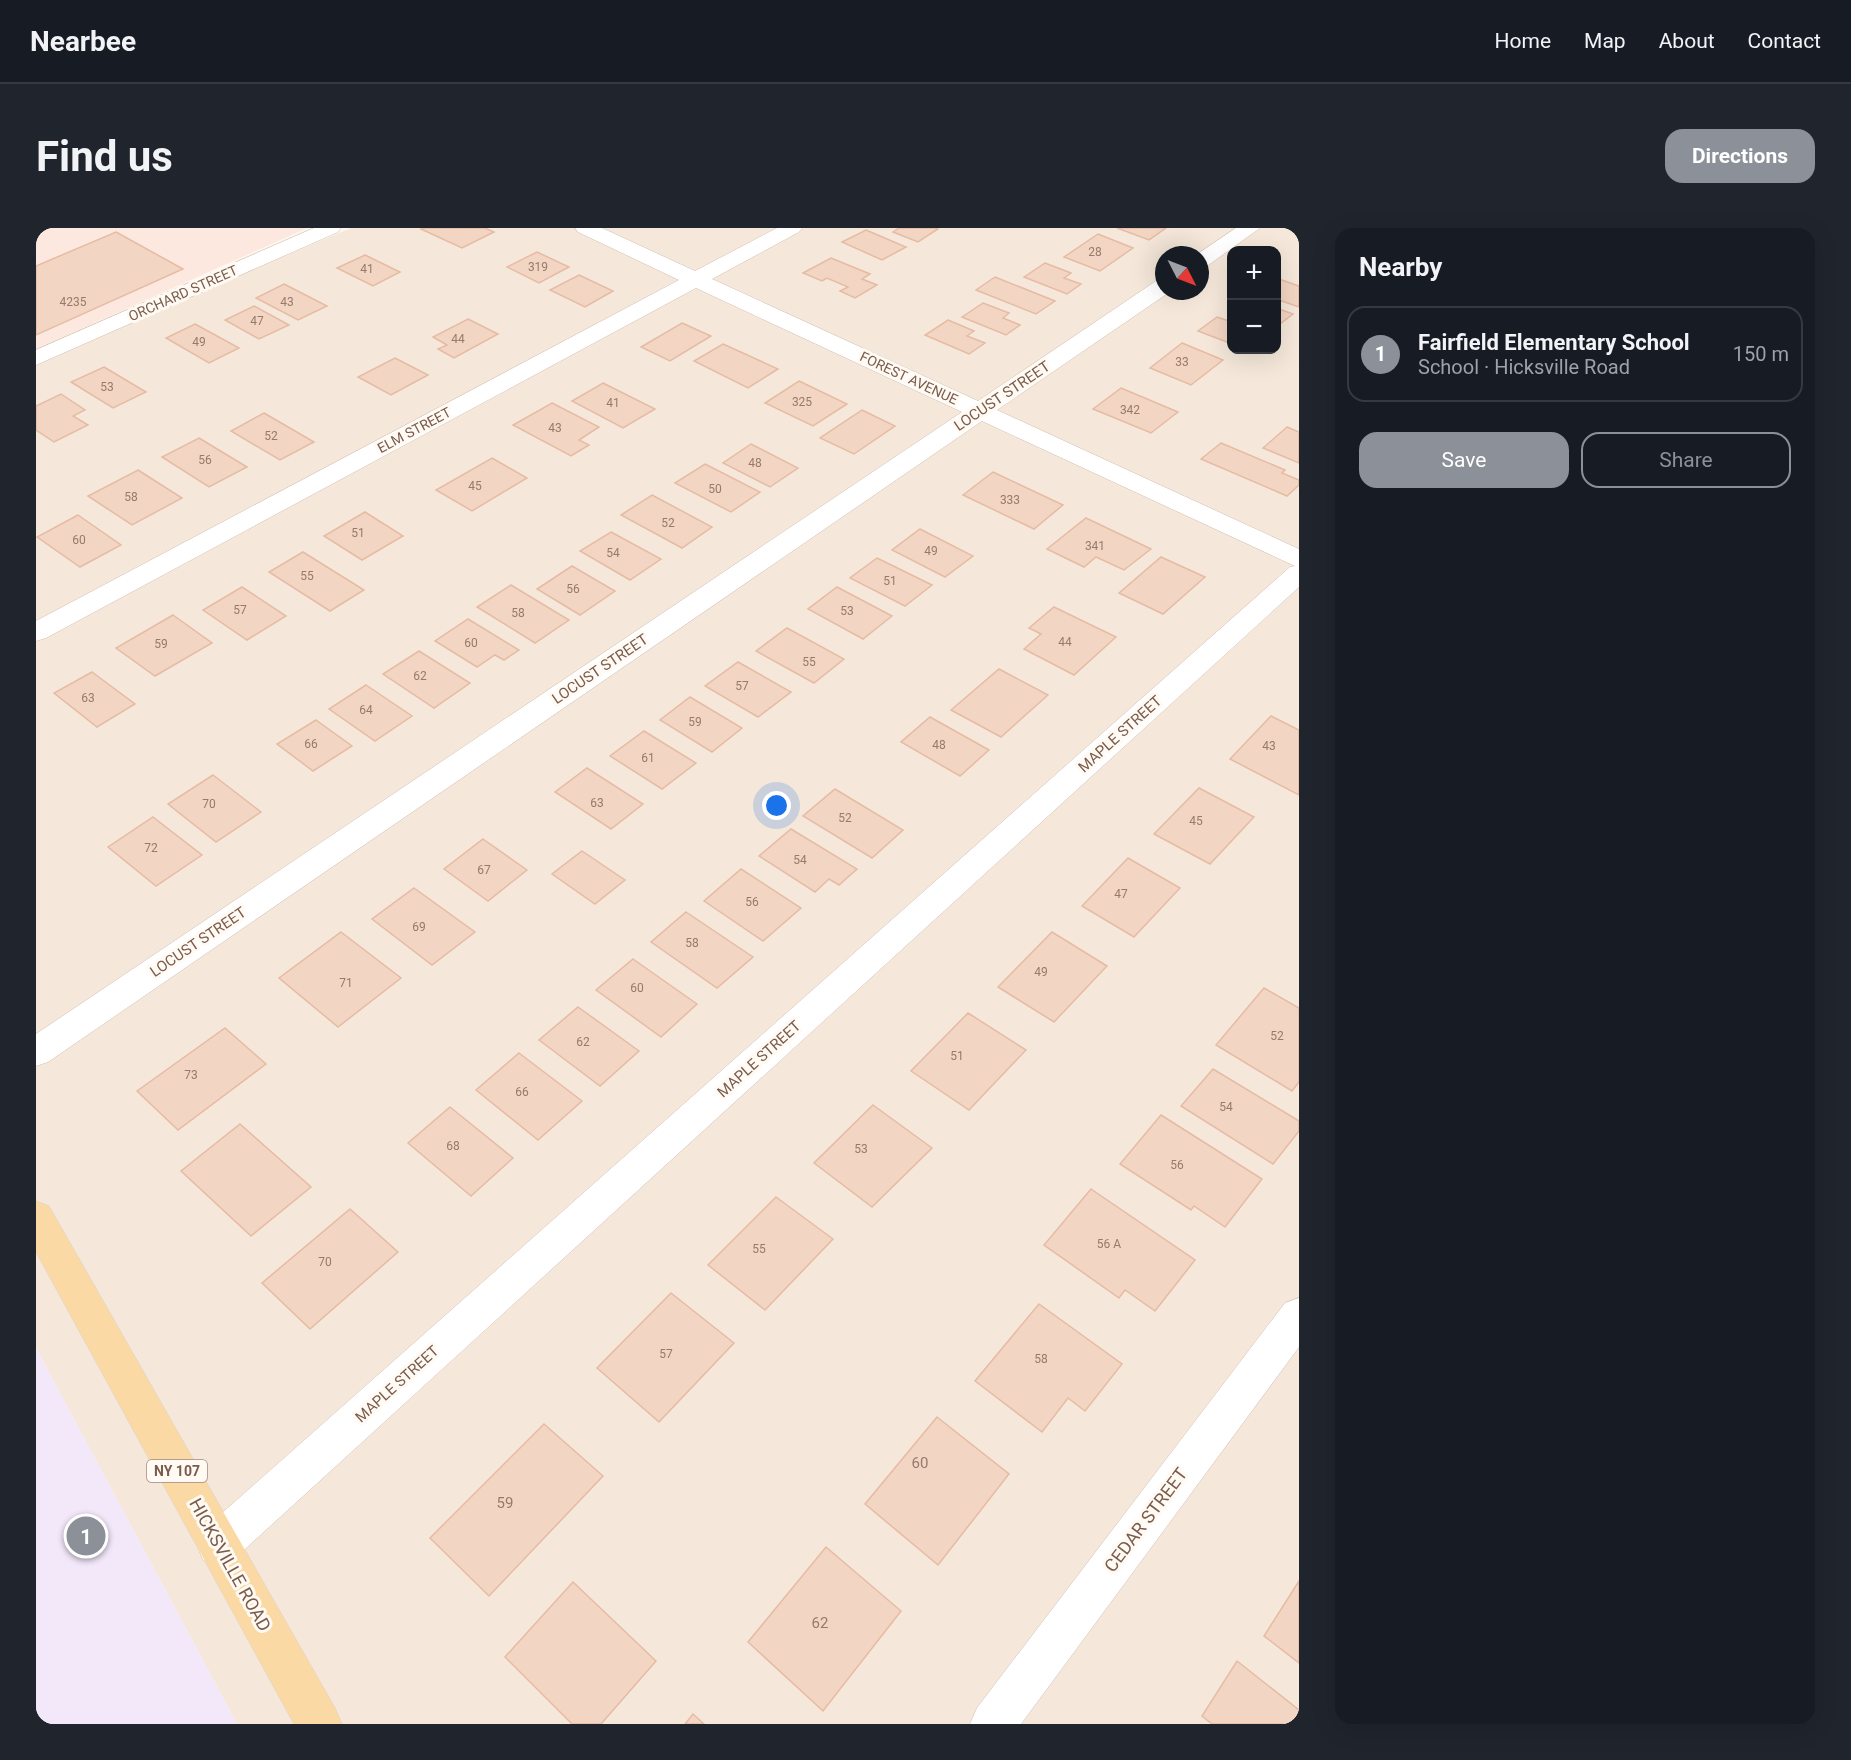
<!DOCTYPE html>
<meta charset="utf-8">
<style>
body{margin:0;font-family:Roboto,sans-serif;background:#20242c;color:#f1f3f6}
.controls{position:absolute;right:18px;top:18px;display:grid;overflow:hidden;border-radius:12px;box-shadow:0 6px 24px #0002}
.controls button{width:54px;height:54px;display:grid;place-items:center;padding:0;border:0;border-bottom:2px solid #363941;background:#171b24;color:#f1f3f6;font:30px sans-serif}
.compass{position:absolute;left:1119px;top:18px;width:54px;height:54px;border-radius:50%;background:#171b24;box-shadow:0 6px 24px #0002;rotate:132deg}
.you{position:absolute;left:741px;top:578px;width:21px;height:21px;margin:-15px;border:4px solid #fff;border-radius:50%;background:#1a73e8;box-shadow:0 0 0 9px #1a73e833}
.badge{display:grid;place-items:center;width:39px;height:39px;border-radius:50%;background:#8c9099;color:#fff;font-size:20px;font-weight:700}
.pin{position:absolute;translate:-50% -50%;border:3px solid #fff;box-shadow:0 2px 6px #0006}
.list{margin:0;padding:0;list-style:none}
h2{display:flex;justify-content:space-between;align-items:center;height:78px;margin:0;padding:0 24px;font-size:26px}
h2 small{font-size:20px;font-weight:400;color:#9ea1a6}
.list li{display:grid;grid-template-columns:39px 1fr auto;gap:18px;align-items:center;box-sizing:border-box;height:96px;margin:0 12px 12px;padding:0 12px;border:2px solid #363941;border-radius:18px}
.list b{display:block;font-size:22px;white-space:nowrap}
.list p{margin:0;font-size:20px;white-space:nowrap;color:#9ea1a6}
.list em{font-size:20px;font-style:normal;color:#9ea1a6}
.actions{display:flex;gap:12px;padding:18px 24px}
.actions a{flex:1;padding:14px 0;border:2px solid #8c9099;border-radius:18px;text-align:center;font-size:21px;color:#8c9099}
.actions .main{background:#8c9099;color:#fff}
.map{position:relative;flex:none;width:1263px;height:1496px;overflow:hidden;border-radius:18px}
header{display:flex;align-items:center;gap:36px;box-sizing:border-box;height:84px;padding:0 30px;background:#171b24;border-bottom:2px solid #363941}
header strong{font-size:28px}
nav{display:flex;gap:33px;margin-inline-start:auto;font-size:21px}
.intro{display:flex;align-items:center;justify-content:space-between;box-sizing:border-box;height:144px;padding:0 36px}
h1{margin:0;font-size:42px}
.button{padding:15px 27px;border-radius:18px;background:#8c9099;color:#fff;font-size:21px;font-weight:700}
main{display:flex;gap:36px;padding:0 36px}
aside{flex:1;background:#171b24;border-radius:18px;box-shadow:0 6px 24px #0002}
.map>svg:first-child{display:block}
</style>
<header>
<strong>Nearbee</strong>
<nav><a>Home</a><a>Map</a><a>About</a><a>Contact</a></nav>
</header>
<div class="intro"><h1>Find us</h1><a class="button">Directions</a></div>
<main>
<div class="map">
<svg width="1263" height="1496" viewBox="0 0 1263 1496">
<rect width="100%" height="100%" fill="#fdf6ec"/>
<path fill="#f5e8da" fill-rule="evenodd" d="M315,0h948v1496h-1062l-201,-376v-988zM1196,22h44v100h-44zM1128,27h36v36h-36z"/>
<path fill="#fde8e0" d="M0,0h271l-271,121z"/>
<path fill="#f3e8fa" d="M0,1120l201,376h-201z"/>
<g fill="#f3d5c3" stroke="#e6bba3" stroke-width="1.5">
<path d="M388,0h61l9,4 -32,16 -41,-19z"/>
<path d="M863,0h36l3,1 -20,13 -25,-10z"/>
<path d="M1081,0h49l-17,12z"/>
<path d="M830,2l40,17 -24,13 -40,-18z"/>
<path d="M80,4l67,37 -147,66v-69z"/>
<path d="M1062,6l35,14 -33,23 -36,-14z"/>
<path d="M501,24l32,15 -30,16 -32,-16z"/>
<path d="M329,27l35,17 -27,14 -36,-18z"/>
<path d="M795,30l39,16 -8,5 15,6 -22,13 -15,-7 8,-4 -21,-9 -5,3 -19,-8z"/>
<path d="M1009,35l26,10 -7,5 17,6 -14,10 -43,-17z"/>
<path d="M543,47l34,16 -28,16 -35,-17z"/>
<path d="M959,49l60,24 -19,13 -60,-24z"/>
<path d="M1240,50l23,8v21l-23,-8 3,-6z"/>
<path d="M248,56l43,22 -29,14 -42,-22z"/>
<path d="M947,75l26,10 -6,5 17,7 -14,10 -44,-18z"/>
<path d="M218,78l35,19 -30,14 -34,-19z"/>
<path d="M1240,80l17,6 -17,13z"/>
<path d="M1181,89l15,5v22l-34,-13z"/>
<path d="M432,91l30,15 -44,24 -16,-9 9,-4 -14,-8z"/>
<path d="M912,92l26,11 -7,5 18,7 -16,11 -44,-19z"/>
<path d="M646,95l29,13 -41,25 -29,-14z"/>
<path d="M159,96l44,24 -30,15 -43,-25z"/>
<path d="M1146,115l41,17 -32,25 -41,-17z"/>
<path d="M687,116l55,25 -30,19 -54,-27z"/>
<path d="M359,130l33,17 -37,20 -33,-18z"/>
<path d="M68,139l42,25 -33,16 -42,-26z"/>
<path d="M763,153l48,23 -34,22 -48,-23z"/>
<path d="M567,155l52,26 -32,19 -51,-27z"/>
<path d="M1085,160l57,24 -27,21 -58,-24z"/>
<path d="M25,166l24,16 -12,6 15,9 -34,17 -18,-12v-24z"/>
<path d="M516,175l47,24 -20,13 10,5 -18,11 -58,-31z"/>
<path d="M826,182l33,16 -41,28 -34,-16z"/>
<path d="M228,185l50,29 -34,18 -49,-29z"/>
<path d="M1251,199l12,5v31l-36,-15z"/>
<path d="M163,210l48,29 -38,20 -47,-30z"/>
<path d="M1185,215l64,27 -3,3 17,7v5l-12,11 -86,-37z"/>
<path d="M715,216l47,24 -28,19 -47,-24z"/>
<path d="M456,230l35,20 -55,33 -36,-21z"/>
<path d="M669,236l55,28 -29,20 -56,-29z"/>
<path d="M102,242l44,28 -50,27 -44,-29z"/>
<path d="M957,244l70,33 -29,24 -71,-34z"/>
<path d="M616,267l60,32 -30,21 -61,-33z"/>
<path d="M329,284l38,24 -41,24 -38,-24z"/>
<path d="M42,287l43,30 -41,22 -43,-30z"/>
<path d="M1050,290l65,31 -27,21 -28,-13 -12,10 -37,-18z"/>
<path d="M884,301l53,27 -28,21 -53,-27z"/>
<path d="M575,304l50,27 -31,21 -50,-29z"/>
<path d="M267,324l61,38 -34,21 -61,-39z"/>
<path d="M1125,329l44,20 -42,37 -44,-21z"/>
<path d="M841,330l55,27 -27,21 -55,-28z"/>
<path d="M536,338l43,25 -35,24 -43,-26z"/>
<path d="M475,357l58,35 -34,23 -58,-36z"/>
<path d="M206,359l44,29 -39,24 -44,-30z"/>
<path d="M801,359l55,29 -29,23 -55,-30z"/>
<path d="M1018,379l62,30 -42,38 -50,-26 17,-15 -12,-6z"/>
<path d="M137,387l39,28 -57,33 -39,-28z"/>
<path d="M432,391l51,31 -15,10 -9,-5 -18,12 -42,-26z"/>
<path d="M751,400l57,31 -30,24 -58,-32z"/>
<path d="M383,423l51,32 -36,25 -51,-34z"/>
<path d="M702,434l53,30 -33,25 -53,-31z"/>
<path d="M963,441l49,26 -47,42 -50,-27z"/>
<path d="M56,444l43,32 -38,23 -43,-34z"/>
<path d="M330,457l46,31 -37,25 -46,-32z"/>
<path d="M654,469l52,31 -30,24 -52,-32z"/>
<path d="M1235,488l28,14v65l-69,-36z"/>
<path d="M894,489l59,33 -29,26 -59,-34z"/>
<path d="M280,492l36,26 -39,25 -36,-27z"/>
<path d="M608,503l52,32 -34,26 -52,-33z"/>
<path d="M551,540l56,36 -32,25 -56,-37z"/>
<path d="M177,547l48,37 -45,30 -48,-38z"/>
<path d="M1163,560l55,29 -44,47 -56,-30z"/>
<path d="M799,561l68,41 -31,28 -69,-42z"/>
<path d="M117,589l49,38 -46,31 -48,-39z"/>
<path d="M755,601l66,40 -18,16 -10,-6 -14,13 -56,-36z"/>
<path d="M447,611l44,31 -39,31 -44,-32z"/>
<path d="M546,623l43,29 -30,24 -43,-30z"/>
<path d="M1092,630l52,30 -46,49 -52,-31z"/>
<path d="M705,641l60,39 -38,33 -59,-40z"/>
<path d="M378,660l61,44 -43,33 -60,-46z"/>
<path d="M650,684l67,45 -36,31 -66,-46z"/>
<path d="M305,704l60,46 -63,49 -59,-49z"/>
<path d="M1016,704l55,34 -53,56 -56,-35z"/>
<path d="M597,731l64,45 -36,33 -65,-47z"/>
<path d="M1228,760l35,20v74l-7,9 -76,-46z"/>
<path d="M542,779l61,44 -39,35 -61,-46z"/>
<path d="M932,785l58,37 -57,60 -58,-39z"/>
<path d="M189,800l41,36 -88,66 -41,-39z"/>
<path d="M483,825l63,48 -44,39 -62,-50z"/>
<path d="M1177,841l86,52v10l-26,33 -92,-58z"/>
<path d="M837,877l59,43 -60,59 -58,-44z"/>
<path d="M414,879l63,51 -42,38 -63,-53z"/>
<path d="M1125,887l101,64 -37,48 -31,-21 -3,4 -71,-46z"/>
<path d="M204,896l71,63 -60,49 -70,-65z"/>
<path d="M1055,961l104,71 -40,51 -30,-21 -6,8 -75,-53z"/>
<path d="M740,969l57,42 -68,71 -57,-45z"/>
<path d="M314,981l48,43 -88,77 -48,-46z"/>
<path d="M635,1065l63,50 -75,79 -62,-54z"/>
<path d="M1003,1076l83,60 -37,47 -17,-13 -26,34 -67,-51z"/>
<path d="M901,1189l72,57 -71,91 -73,-61z"/>
<path d="M508,1196l59,52 -114,120 -59,-58z"/>
<path d="M790,1319l75,64 -78,100 -75,-69z"/>
<path d="M1263,1353v82l-35,-27z"/>
<path d="M537,1354l83,79 -55,63h-29l-67,-67z"/>
<path d="M1201,1433l62,49v14h-87l-10,-8z"/>
<path d="M657,1486l11,10h-19z"/>
</g>
<g fill="none" stroke-linecap="round" stroke-linejoin="round">
<g stroke="#d1beb0" stroke-width="1">
<g id="minor">
<path d="M278,0h27l-3,4 -302,133v-15z"/>
<path d="M539,0h27l93,43 82,-43h25l-3,4 -87,47 266,122 178,-120 8,-1v11h7l-174,119 302,139v38l-1066,973 -15,6 -15,-6 -6,-15 6,-15 1087,-963 5,-1 -313,-145 -934,641 -12,4v-32l926,-622 -266,-124 -650,350 -10,3v-20l643,-341 -101,-48z"/>
<path d="M1200,0h24l-53,38 -7,2v-13h-4z"/>
<path d="M1263,1070v49l-278,377h-51l7,-16 308,-405z"/>
</g>
</g>
<g stroke="#dad1cd" stroke-width="1">
<path id="primary" d="M0,973l13,5 286,502 7,16h-48l-258,-472z"/>
</g>
<use href="#minor" fill="#fff" fill-rule="evenodd"/>
<use href="#primary" fill="#fbd9a5" fill-rule="evenodd"/>
</g>
<g text-anchor="middle" stroke-width="6" stroke-linejoin="round" paint-order="stroke">
<g font-size="12" fill="#987a6a">
<text x="1059" y="28">28</text>
<text x="502" y="43">319</text>
<text x="331" y="45">41</text>
<text x="37" y="78">4235</text>
<text x="251" y="78">43</text>
<text x="221" y="97">47</text>
<text x="422" y="115">44</text>
<text x="163" y="118">49</text>
<text x="1146" y="138">33</text>
<text x="71" y="163">53</text>
<text x="766" y="178">325</text>
<text x="577" y="179">41</text>
<text x="1094" y="186">342</text>
<text x="519" y="204">43</text>
<text x="235" y="212">52</text>
<text x="169" y="236">56</text>
<text x="719" y="239">48</text>
<text x="439" y="262">45</text>
<text x="679" y="265">50</text>
<text x="95" y="273">58</text>
<text x="974" y="276">333</text>
<text x="632" y="299">52</text>
<text x="322" y="309">51</text>
<text x="43" y="316">60</text>
<text x="1059" y="322">341</text>
<text x="895" y="327">49</text>
<text x="577" y="329">54</text>
<text x="271" y="352">55</text>
<text x="854" y="357">51</text>
<text x="537" y="365">56</text>
<text x="204" y="386">57</text>
<text x="811" y="387">53</text>
<text x="482" y="389">58</text>
<text x="1029" y="418">44</text>
<text x="435" y="419">60</text>
<text x="125" y="420">59</text>
<text x="773" y="438">55</text>
<text x="384" y="452">62</text>
<text x="706" y="462">57</text>
<text x="52" y="474">63</text>
<text x="330" y="486">64</text>
<text x="659" y="498">59</text>
<text x="275" y="520">66</text>
<text x="903" y="521">48</text>
<text x="1233" y="522">43</text>
<text x="612" y="534">61</text>
<text x="561" y="579">63</text>
<text x="173" y="580">70</text>
<text x="809" y="594">52</text>
<text x="1160" y="597">45</text>
<text x="115" y="624">72</text>
<text x="764" y="636">54</text>
<text x="448" y="646">67</text>
<text x="1085" y="670">47</text>
<text x="716" y="678">56</text>
<text x="383" y="703">69</text>
<text x="656" y="719">58</text>
<text x="1005" y="748">49</text>
<text x="310" y="759">71</text>
<text x="601" y="764">60</text>
<text x="1241" y="812">52</text>
<text x="547" y="818">62</text>
<text x="921" y="832">51</text>
<text x="155" y="851">73</text>
<text x="486" y="868">66</text>
<text x="1190" y="883">54</text>
<text x="417" y="922">68</text>
<text x="825" y="925">53</text>
<text x="1141" y="941">56</text>
<text x="1073" y="1020">56 A</text>
<text x="723" y="1025">55</text>
<text x="289" y="1038">70</text>
<text x="630" y="1130">57</text>
<text x="1005" y="1135">58</text>
</g>
<g font-size="14" fill="#7a5c4d" stroke="#fffaf3">
<text transform="translate(147 65) rotate(-24)" y="5">ORCHARD STREET</text>
<text transform="translate(873 150) rotate(25)" y="5">FOREST AVENUE</text>
<text transform="translate(378 202) rotate(-28)" y="5">ELM STREET</text>
</g>
<rect fill="#fffaf3" stroke="#a28b7f" stroke-width="1.5" x="111" y="1232" width="60" height="22" rx="4.5"/>
<g font-size="14" font-weight="bold" fill="#7a5c4d">
<text x="141" y="1248">NY 107</text>
</g>
<g font-size="15" fill="#7a5c4d" stroke="#fffaf3">
<text transform="translate(966 168) rotate(-34)" y="5">LOCUST STREET</text>
<text transform="translate(564 441) rotate(-34)" y="5">LOCUST STREET</text>
<text transform="translate(1084 506) rotate(-42)" y="5">MAPLE STREET</text>
<text transform="translate(162 714) rotate(-34)" y="5">LOCUST STREET</text>
<text transform="translate(723 831) rotate(-42)" y="5">MAPLE STREET</text>
<text transform="translate(361 1156) rotate(-42)" y="5">MAPLE STREET</text>
</g>
<g font-size="15" fill="#987a6a">
<text x="884" y="1240">60</text>
<text x="469" y="1280">59</text>
<text x="784" y="1400">62</text>
</g>
<g font-size="18" fill="#7a5c4d" stroke="#fffaf3">
<text transform="translate(1110 1292) rotate(-53)" y="6">CEDAR STREET</text>
<text transform="translate(194 1337) rotate(61)" y="6">HICKSVILLE ROAD</text>
</g>
</g>
</svg>
<div class="controls">
<button>+</button>
<button>−</button>
</div>
<svg class="compass" viewBox="-18 -18 36 36"><path d="M0-13l5 13h-10z" fill="#e53935"/><path d="M0 13l5-13h-10z" fill="#9ea1a6"/></svg>
<div class="you"></div>
<div class="pin badge" style="left:50px;top:1308px">1</div>
</div>
<aside>
<h2>Nearby<small></small></h2>
<ul class="list">
<li><span class="badge">1</span><div><b>Fairfield Elementary School</b><p>School · Hicksville Road</p></div><em>150 m</em></li>
</ul>
<div class="actions"><a class="main">Save</a><a>Share</a></div>
</aside>
</main>
